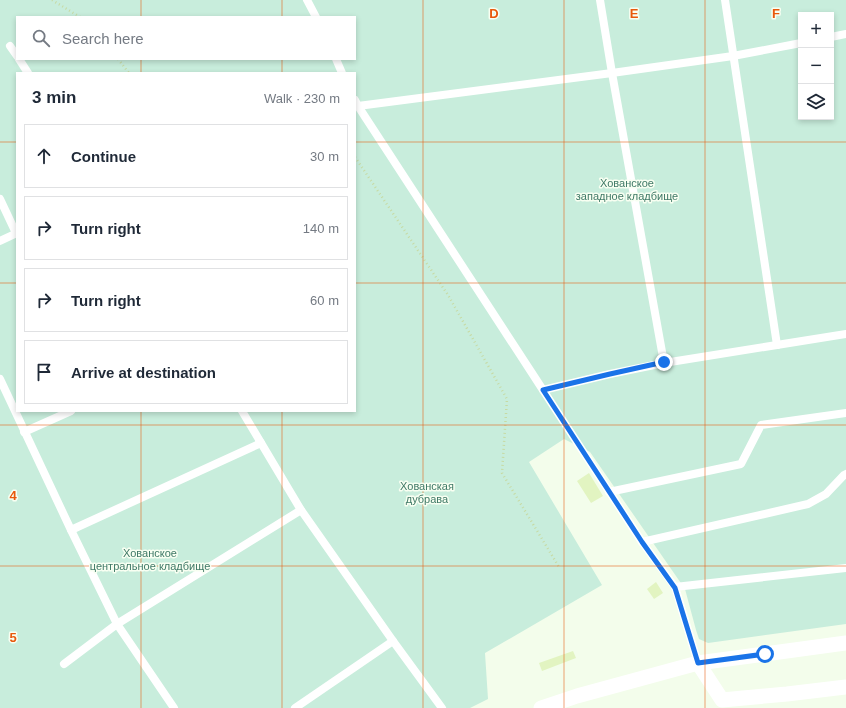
<!DOCTYPE html>
<meta charset="utf-8">
<style>
body{margin:0;font-family:Helvetica,sans-serif;background:#f6f6f7;color:#1f2937}
.controls{position:absolute;right:12px;top:12px;display:grid;overflow:hidden;border-radius:0px;box-shadow:0 2px 6px #0003}
.controls button{width:36px;height:36px;display:grid;place-items:center;padding:0;border:0;border-bottom:1px solid #e0e1e3;background:#fff;color:#1f2937;font:20px sans-serif}
.stop{position:absolute;width:12px;height:12px;margin:-9px;border:3px solid #1a73e8;border-radius:50%;background:#fff}
.stop.end{background:#1a73e8;border-color:#fff;box-shadow:0 1px 4px #0008}
.list{margin:0;padding:0;list-style:none}
h2{display:flex;justify-content:space-between;align-items:center;height:52px;margin:0;padding:0 16px;font-size:17px}
h2 small{font-size:13px;font-weight:400;color:#747a83}
.list li{display:grid;grid-template-columns:26px 1fr auto;gap:12px;align-items:center;box-sizing:border-box;height:64px;margin:0 8px 8px;padding:0 8px;border:1px solid #e0e1e3;border-radius:0px}
.list b{display:block;font-size:15px;white-space:nowrap}
.list em{font-size:13px;font-style:normal;color:#747a83}
.icon{flex:none;width:22px;height:22px;fill:none;stroke:currentColor;stroke-width:2;stroke-linecap:round;stroke-linejoin:round}
.map{position:relative;flex:none;width:846px;height:708px;overflow:hidden}
.search{position:absolute;background:#fff;box-shadow:0 2px 6px #0003;left:16px;top:16px;width:340px;height:44px;display:flex;align-items:center;gap:10px;box-sizing:border-box;padding:0 14px;border-radius:0px;color:#747a83;font-size:15px}
.panel{position:absolute;background:#fff;box-shadow:0 2px 6px #0003;left:16px;top:72px;width:340px;height:340px;border-radius:0px}
.map>svg:first-child{display:block}
</style>
<div class="map">
<svg width="846" height="708" viewBox="0 0 846 708">
<rect width="100%" height="100%" fill="#f3fdeb"/>
<path fill="#c8eddc" fill-rule="evenodd" d="M0,0h846v624l-138,19 -9,-4 -3,-9 -11,-41 -95,-137 -26,-13 -35,23 73,123 -117,68 3,46 -18,9h-470zM801,15h30v102h-30zM17,17h338v42h-338zM17,73h338v338h-338z"/>
<g fill="#e2f4c1">
<path d="M589,473l14,23 -12,7 -14,-22z"/>
<path d="M656,582l7,11 -9,6 -7,-10z"/>
<path d="M573,651l3,7 -34,13 -3,-8z"/>
</g>
<g fill="none" stroke-linecap="round" stroke-linejoin="round">
<g stroke="#c7daa3" stroke-width="2.5" stroke-dasharray="1 3" stroke-linecap="butt">
<path d="M52,0l28,17"/>
<path d="M118,59l11,14"/>
<path d="M355,157l93,138 59,104 -5,74 57,94"/>
</g>
<g stroke="#fff" stroke-width="8">
<path d="M307,0l9,17"/>
<path d="M600,0l12,73 52,290"/>
<path d="M725,0l52,345"/>
<path d="M831,37l15,-3"/>
<path d="M10,46l7,10"/>
<path d="M19,59l9,14"/>
<path d="M336,59l6,14"/>
<path d="M355,100l3,6 185,284"/>
<path d="M358,106l254,-33 121,-17 68,-13"/>
<path d="M0,199l16,34"/>
<path d="M0,241l17,-8"/>
<path d="M0,379l71,151 46,94 57,84"/>
<path d="M242,411l59,99 92,131 49,67"/>
<path d="M24,432l47,-21"/>
<path d="M609,492l132,-28 20,-39 85,-12"/>
<path d="M71,530l190,-87"/>
<path d="M642,542l166,-38 18,-10 18,-19 2,-1"/>
<path d="M675,587l171,-19"/>
<path d="M698,663l-23,-76 -33,-45 -99,-152 67,-16 54,-11 182,-29"/>
<path d="M64,664l53,-40 184,-114"/>
<path d="M295,708l98,-67"/>
</g>
<g stroke="#fff" stroke-width="15">
<path d="M698,663l24,37 65,-6 59,-7"/>
<path d="M541,708l36,-12 121,-33 148,-20"/>
</g>
</g>
<g fill="none" stroke-linecap="round" stroke-linejoin="round">
<path stroke="#1a73e8" stroke-width="5" d="M664,362l-54,12 -67,16 99,152 33,46 23,75 67,-9"/>
</g>
<path fill="none" stroke="#e8590c" stroke-width="1" stroke-opacity="0.55" d="M141,0v17M282,0v17M423,0v708M564,0v708M705,0v708M141,59v14M282,59v14M0,142h17M355,142h491M0,283h17M355,283h491M141,411v297M282,411v297M0,425h846M0,566h846"/>
<g text-anchor="middle" stroke-width="3" stroke-linejoin="round" paint-order="stroke">
<g font-size="11" fill="#407a67" stroke="#f8fff2">
<text x="627" y="187">Хованское<tspan x="627" dy="13">западное кладбище</tspan></text>
<text x="427" y="490">Хованская<tspan x="427" dy="13">дубрава</tspan></text>
<text x="150" y="557">Хованское<tspan x="150" dy="13">центральное кладбище</tspan></text>
</g>
</g>
<g font-size="13" text-anchor="middle" font-weight="bold" fill="#e8590c" stroke="#f8fff2" stroke-width="3" stroke-linejoin="round" paint-order="stroke">
<text x="494" y="18">D</text>
<text x="634" y="18">E</text>
<text x="776" y="18">F</text>
<text x="13" y="500">4</text>
<text x="13" y="642">5</text>
</g>
</svg>
<div class="controls">
<button>+</button>
<button>−</button>
<button><svg class="icon" aria-label="layers" viewBox="0 0 24 24"><path d="M12 4l9 5-9 5-9-5zM3 14l9 5 9-5"/></svg></button>
</div>
<div class="stop" style="left:765px;top:654px"></div>
<div class="stop end" style="left:664px;top:362px"></div>
<div class="search"><svg class="icon" aria-label="search" viewBox="0 0 24 24"><circle cx="10" cy="10" r="6"/><path d="M15 15l6 6"/></svg>Search here</div>
<section class="panel">
<h2>3 min<small>Walk · 230 m</small></h2>
<ul class="list">
<li><svg class="icon" aria-label="ahead" viewBox="0 0 24 24"><path d="M12 20V5M6 11l6-6 6 6"/></svg><div><b>Continue</b></div><em>30 m</em></li>
<li><svg class="icon" aria-label="right" viewBox="0 0 24 24"><path d="M7 20v-9h11M14 6l5 5-5 5"/></svg><div><b>Turn right</b></div><em>140 m</em></li>
<li><svg class="icon" aria-label="right" viewBox="0 0 24 24"><path d="M7 20v-9h11M14 6l5 5-5 5"/></svg><div><b>Turn right</b></div><em>60 m</em></li>
<li><svg class="icon" aria-label="arrive" viewBox="0 0 24 24"><path d="M6 21V4h12l-3 4 3 4H6"/></svg><div><b>Arrive at destination</b></div></li>
</ul>
</section>
</div>
